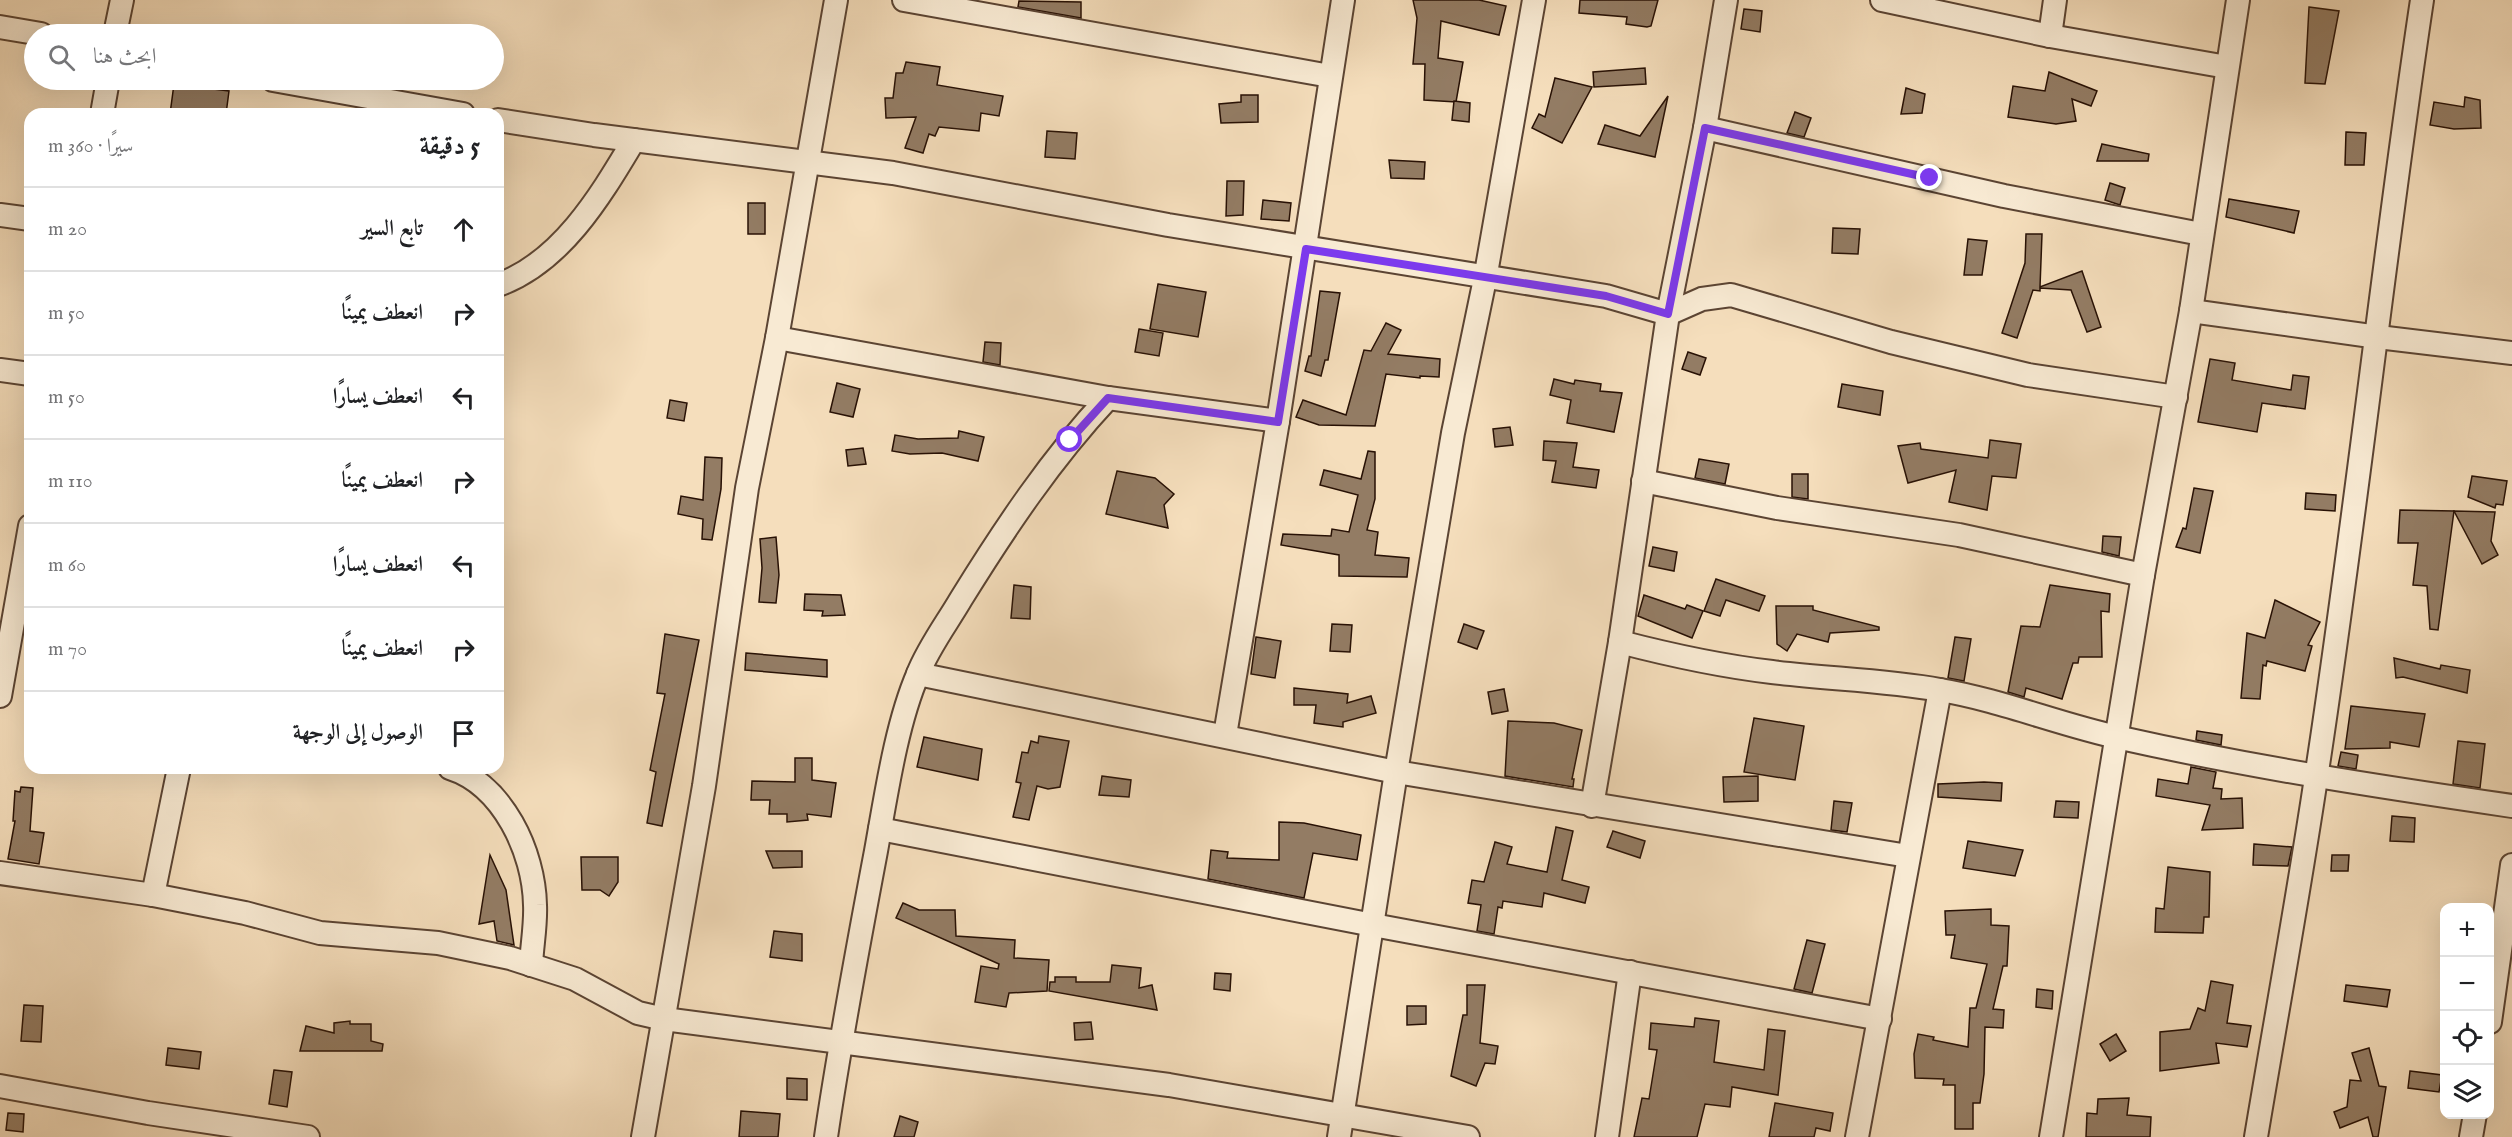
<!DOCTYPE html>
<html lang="ar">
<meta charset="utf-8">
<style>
body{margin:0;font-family:"IM FELL English",Amiri,serif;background:#f6f6f6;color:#202124;direction:rtl}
.controls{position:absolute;right:18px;bottom:18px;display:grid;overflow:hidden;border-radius:12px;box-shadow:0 6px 24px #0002}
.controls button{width:54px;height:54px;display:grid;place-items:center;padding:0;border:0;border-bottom:2px solid #e0e0e0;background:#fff;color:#202124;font:30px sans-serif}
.stop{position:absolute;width:18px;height:18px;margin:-14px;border:4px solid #7c3aed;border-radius:50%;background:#fff}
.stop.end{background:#7c3aed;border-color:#fff;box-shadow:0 2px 6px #0008}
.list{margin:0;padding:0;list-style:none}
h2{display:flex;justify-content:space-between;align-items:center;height:78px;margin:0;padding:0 24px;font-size:26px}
h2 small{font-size:20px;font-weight:400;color:#757577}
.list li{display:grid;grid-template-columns:39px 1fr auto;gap:18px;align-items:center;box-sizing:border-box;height:84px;padding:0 24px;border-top:2px solid #e0e0e0}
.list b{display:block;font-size:22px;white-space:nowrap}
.list em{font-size:20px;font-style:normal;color:#757577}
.icon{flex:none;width:33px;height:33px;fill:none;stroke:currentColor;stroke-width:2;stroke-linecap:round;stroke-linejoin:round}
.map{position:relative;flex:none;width:2512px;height:1137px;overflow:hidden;direction:ltr}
.search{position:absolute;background:#fff;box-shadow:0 6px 24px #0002;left:24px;top:24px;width:480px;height:66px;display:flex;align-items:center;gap:15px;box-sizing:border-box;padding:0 21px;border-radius:33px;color:#757577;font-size:22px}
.panel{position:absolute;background:#fff;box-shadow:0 6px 24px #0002;left:24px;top:108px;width:480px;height:666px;border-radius:18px;direction:rtl}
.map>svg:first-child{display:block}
</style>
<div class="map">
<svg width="2512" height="1137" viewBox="0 0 2512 1137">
<rect width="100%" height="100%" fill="#f5debc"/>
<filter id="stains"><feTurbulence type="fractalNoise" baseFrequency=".00333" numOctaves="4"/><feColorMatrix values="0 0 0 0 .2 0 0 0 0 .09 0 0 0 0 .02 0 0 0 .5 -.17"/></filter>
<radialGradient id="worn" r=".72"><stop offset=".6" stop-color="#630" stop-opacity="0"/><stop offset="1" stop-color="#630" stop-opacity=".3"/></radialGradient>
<g fill="#937c64" stroke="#281105" stroke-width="1.5">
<path d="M1413,0h66l27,6 -7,29 -58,-14 -3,37 25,4 -7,40 -32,-2 1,-36h-12l4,-46z"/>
<path d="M1580,0h78l-7,26 -4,1 -21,-3 1,-7 -48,-4z"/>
<path d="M1019,1l62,1v16l-63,-11z"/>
<path d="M2309,7l30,4 -14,73 -20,-1z"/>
<path d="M1744,9l18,2 -2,21 -19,-3z"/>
<path d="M906,62l34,5 -3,18 66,11 -4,20 -18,-3 -2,18 -40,-4 -4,9 -6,-2 -6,19 -18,-5 11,-31 -30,1 -1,-20h8l3,-25h7z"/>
<path d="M1645,68l1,16 -52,3 -1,-15z"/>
<path d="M2049,72l48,19 -6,15 -19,-7 4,22 -20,3 -48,-7 5,-31 32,5z"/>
<path d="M1555,78l37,9 -30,56 -30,-15 7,-14 6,3z"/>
<path d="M174,84l55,7 -3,23h-56z"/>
<path d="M1906,88l19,6 -3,19 -21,1z"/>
<path d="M1241,95h17v27l-37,1 -2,-19 22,-2z"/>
<path d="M1668,96l-13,61 -57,-13 7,-19 35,11z"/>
<path d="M2465,97l15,3 1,28 -27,1 -24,-4 4,-23 30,5z"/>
<path d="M1454,101l16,2 -1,19 -17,-2z"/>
<path d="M1795,112l16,6 -7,19 -17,-4z"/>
<path d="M1047,131l30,2 -2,26 -30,-2z"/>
<path d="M2346,132l20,1 -2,32h-19z"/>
<path d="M2102,144l47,10 -1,7h-51z"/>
<path d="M1389,160l36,2 -1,17 -33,-1z"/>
<path d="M1227,181h17l-1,34 -17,1z"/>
<path d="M2110,183l15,5 -5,17 -15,-5z"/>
<path d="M2229,199l70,12 -5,22 -68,-16z"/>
<path d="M1263,200l28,3 -2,18 -28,-2z"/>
<rect x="748" y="203" width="17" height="31"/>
<path d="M1833,228l27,1 -2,25 -26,-1z"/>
<path d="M2026,234h16l-2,53 42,-16 19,56 -14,5 -16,-42 -31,-2v3l-7,-1 -16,48 -15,-5 23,-70z"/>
<path d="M1968,239l19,2 -5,34h-18z"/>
<path d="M1158,284l48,8 -8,45 -48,-8z"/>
<path d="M1320,291l20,2 -12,67h-3l-4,16 -16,-5 4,-15h2z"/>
<path d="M1386,323l15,7 -13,24 52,5 -1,18 -19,-1v2l-34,-4 -11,52 -56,-1 -23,-8 7,-17 43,15 18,-65 7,1z"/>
<path d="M1139,329l24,4 -4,23 -24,-4z"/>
<path d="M985,342l16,1 -1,22 -17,-3z"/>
<path d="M1688,352l18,6 -6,17 -18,-6z"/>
<path d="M2210,359l25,4 -3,17 59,10 2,-15 16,2 -4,32 -43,-6 -5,29 -59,-10z"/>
<path d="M1554,379l20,5 1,-4 26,4 -1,7 22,2 -8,39 -47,-9 4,-23 -21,-5z"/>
<path d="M837,383l23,6 -7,28 -23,-5z"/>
<path d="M1842,384l41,7 -3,24 -42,-8z"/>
<path d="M670,400l17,3 -3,18 -17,-3z"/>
<path d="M1510,427l3,18 -18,2 -2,-18z"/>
<path d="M959,431l25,6 -6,24 -36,-8 -32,1 -18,-3 3,-16 23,4 40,-1z"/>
<path d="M1990,440l31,4 -5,34 -24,-2 -5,34 -38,-8 7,-32 -48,13 -10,-37 22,-3 1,6 67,9z"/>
<path d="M1544,441l33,2 -4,24 26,3 -3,18 -44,-6 4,-21 -13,-1z"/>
<path d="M863,448l3,16 -18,2 -2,-16z"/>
<path d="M1368,451l7,1v47l-8,31 11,2 -3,23 34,3 -2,19 -68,-1v-21l-58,-10 2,-11 48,2 1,-7 17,3 9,-37 -38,-10 4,-15 37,9z"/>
<path d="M705,457l17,1 -1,31 -9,51 -10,-1 1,-20 -25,-5 3,-18 22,4z"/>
<path d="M1699,459l30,5 -4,20 -30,-6z"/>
<path d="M1117,471l38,7 19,16 -10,11 4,23 -62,-14z"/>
<path d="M1792,474h16v25l-16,-2z"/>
<path d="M2472,476l35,5 -4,24 -7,-1 -1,4 -27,-11z"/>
<path d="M2194,488l19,3 -13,62 -24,-6 7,-19 3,1z"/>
<path d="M2306,493l30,2 -1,16 -30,-2z"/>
<path d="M2400,510l54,1 -16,119 -8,-1 -3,-43 -14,-1 5,-42h-20z"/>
<path d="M2454,511l41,1 -4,29 7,14 -16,9z"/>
<path d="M2103,536l18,1 -2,19 -17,-4z"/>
<path d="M776,537l3,38 -3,28 -17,-1 3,-34 -2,-29z"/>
<path d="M1653,547l24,5 -3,19 -25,-5z"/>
<path d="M1716,579l49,17 -6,15 -33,-11 -6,16 -16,-5z"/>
<path d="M1014,585l17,2 -1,32 -19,-1z"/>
<path d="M2050,585l60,9 -1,18 -8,-1 1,46h-23l-1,6h-5l-11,36 -36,-11 -2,9 -16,-5 13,-66 19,1z"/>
<path d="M805,594l36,1 4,20 -23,1 1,-5 -19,-1z"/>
<path d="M1644,595l41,14 2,-4 16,6 -11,27 -54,-22z"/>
<path d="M2275,600l45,22 -12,23 4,1 -7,25 -38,-10 -1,5 -3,-1 -3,34 -19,-1 6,-65 18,5z"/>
<path d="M1776,606h37v4l66,17v3l-49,3 -2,9 -31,-8 -10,17 -10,-7z"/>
<path d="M1332,624l20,1 -2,27 -20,-1z"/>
<path d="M1464,624l20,7 -7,18 -19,-7z"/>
<path d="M665,634l34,6 -37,186 -15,-3 9,-51 -6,-2 15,-76 -8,-1z"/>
<path d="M1256,637l25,4 -6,37 -24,-4z"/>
<path d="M1955,637l16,2 -7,42 -16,-3z"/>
<path d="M746,653l81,7v17l-82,-7z"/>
<path d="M2394,658l46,11 1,-4 29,5 -3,23 -64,-16 -7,1z"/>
<path d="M1294,688l54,6 -1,9 24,-7 5,17 -33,9v5l-29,-4 2,-18h-22z"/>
<path d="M1504,689l4,22 -16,3 -4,-22z"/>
<path d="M2351,706l74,8 -6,33 -29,-5v6l-45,1z"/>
<path d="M1754,718l50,8 -9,54 -51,-8z"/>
<path d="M1508,721l46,2 28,7 -10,49h2l-1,8 -68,-11z"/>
<path d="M2197,731l25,4 -1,10 -25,-5z"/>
<path d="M1039,736l30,5 -9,46 -12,2 -11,-3 -8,34 -16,-3 8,-34 -5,-1 6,-30 6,1 3,-12 7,2z"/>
<path d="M924,737l58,12 -4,31 -61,-13z"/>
<path d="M2458,741l27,3 -5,44 -27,-4z"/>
<path d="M2341,752l17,3 -2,14 -18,-3z"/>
<path d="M795,758h17v22l24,3 -5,34 -24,-3 1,6 -21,2v-8h-18l1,-14h-19l1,-19 43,1z"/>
<path d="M2191,767l25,5 -3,16 9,1 -1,10 21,-1 1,30 -41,2 8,-25 -54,-9 2,-17 30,5z"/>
<path d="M1102,776l29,4 -2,17 -30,-2z"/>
<path d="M1758,776v25l-34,1 -1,-25z"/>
<path d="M1984,782l18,1 -1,18 -63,-4v-13z"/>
<path d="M21,787l12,1 -3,43 14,2 -5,31 -31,-5 7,-38h-2l2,-30 5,1z"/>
<path d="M1834,801l18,2 -5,29 -16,-2z"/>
<path d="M2056,801l23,1 -1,16 -24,-1z"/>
<path d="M2392,816l23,2 -1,24 -24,-1z"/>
<path d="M1279,822l25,1 57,12 -4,25 -44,-7 -9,45 -96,-19 3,-29 17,2 -1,6 52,2z"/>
<path d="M1556,827l17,4 -11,49 27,7 -4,16 -41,-10 -2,14 -39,-6 -1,7 -4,-1 -4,27 -17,-3 4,-26 -13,-2 4,-23 12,2 11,-40 17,5 -5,17 40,8z"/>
<path d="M1613,831l32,10 -5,17 -33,-11z"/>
<path d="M1968,841l55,9 -8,26 -52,-8z"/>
<path d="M2254,844l38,3 -4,19 -35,-1z"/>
<path d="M766,851h36v16l-29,1z"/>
<path d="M490,855l16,35 8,55 -17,-4 -3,-20 -15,3z"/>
<path d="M2332,855h17l-1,16h-17z"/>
<path d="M581,857h37v25l-9,14 -9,-6h-18z"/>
<path d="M2168,867l42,5 -1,45h-5l-1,16 -48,-1 1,-24 8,1z"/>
<path d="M903,903l16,7h36l1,26 59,4 -1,18 35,2 -2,31 -38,2 -3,14 -31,-5 6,-36 17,3 1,-5 -103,-46z"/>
<path d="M1991,909v16l18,1 -2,40h-4l-10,43 11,1 -1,18 -18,-1 -1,47 -4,29h-7v26h-18v-44h-12l1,-6 -29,-1 -1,-24 4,-20 16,3 -1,3 35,7 2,-39h6l11,-44 -36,-6 4,-23h-9l-1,-24z"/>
<path d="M774,931l28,3v27l-32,-4z"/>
<path d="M1807,940l18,4 -13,49 -18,-4z"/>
<path d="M1112,965l29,3 -2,20 13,-3 5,25 -108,-19 1,-9h5v-5h21v5h34z"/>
<path d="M1215,973l16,1 -1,17 -16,-2z"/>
<path d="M2211,981l22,4 -6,38 24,3 -4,21 -31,-4 3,20 -59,8v-39l30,-3 8,-21 7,3z"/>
<path d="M1467,985h18l-5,58 18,3 -3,18 -10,-1 -9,23 -25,-10 12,-61h4z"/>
<path d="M2346,985l44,5 -3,17 -43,-6z"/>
<path d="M2037,989l16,2 -1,18 -16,-2z"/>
<path d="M24,1005l19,1 -2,36 -20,-1z"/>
<path d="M1407,1006h19v18l-19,1z"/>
<path d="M1695,1018l24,3 -5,41 50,8 4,-41 17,2 -7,64 -46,-8 -2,20 -25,-3 -8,33h-63l8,-39 7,1 8,-49 -8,-1 2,-26 43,4z"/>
<path d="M350,1021v3h21v17l12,3 -1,7h-82l6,-25 28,7v-10z"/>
<path d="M1091,1022l2,17 -18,1 -1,-17z"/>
<path d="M2116,1034l10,17 -16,10 -10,-17z"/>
<path d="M168,1048l33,4 -2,17 -33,-4z"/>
<path d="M2369,1048l10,38 7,1 -8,50h-5l-5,-20 -28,11 -6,-16 13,-5 3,-27 11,1 -9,-28z"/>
<path d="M274,1070l18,2 -5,35 -18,-3z"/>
<path d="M2410,1071l32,4 -3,17 -31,-4z"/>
<path d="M787,1078l20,1v21l-20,-1z"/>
<path d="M2129,1098l-2,17 24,2 -1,20h-64l1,-24 10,1 1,-15z"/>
<path d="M1775,1103l58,10 -3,18 -14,-3 -2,9h-45z"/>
<path d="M741,1111l39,3 -2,23h-39z"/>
<path d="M8,1113l16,1 -1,18 -17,-2z"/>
<path d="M900,1116l18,6 -4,15h-20z"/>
</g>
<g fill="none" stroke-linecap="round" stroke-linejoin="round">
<g stroke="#5b4433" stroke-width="26">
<g id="minor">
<path d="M904,0l426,76"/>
<path d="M1882,0l168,36 177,31"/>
<path d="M0,27l41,7"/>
<path d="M115,34l7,-34"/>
<path d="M2050,36l5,-36"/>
<path d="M273,80l190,34"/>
<path d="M102,114l6,-34"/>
<path d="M498,120l96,15 299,38 275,52 438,71 62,18 34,-15 29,-4 160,47 137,33 148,22"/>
<path d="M1705,128l299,68 197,38"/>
<path d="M0,215l30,4"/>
<path d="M498,285c64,-23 103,-90 136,-145"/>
<path d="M2191,311l187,26 134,16"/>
<path d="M777,338l331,60 170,23"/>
<path d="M0,370l30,4"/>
<path d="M1643,481l134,27 182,27 184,40"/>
<path d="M1620,642c50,13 100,24 152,30 55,7 113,8 168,18 61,10 120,35 181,48 129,29 260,49 391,68"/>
<path d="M918,674l478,98 512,84"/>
<path d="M0,696l30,-170"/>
<path d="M1225,735l53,-314 65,-421"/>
<path d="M450,768c53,17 84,84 85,137 1,19 -3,40 -4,60"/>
<path d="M1592,806l28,-164 48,-328 37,-186 21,-128"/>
<path d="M880,829l493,96 507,94"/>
<path d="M0,873l153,22 92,18 75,20 118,10 72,15 65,21 63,34 26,6 505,66 299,52"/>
<path d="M153,895l26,-127"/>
<path d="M2490,1022l22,-157"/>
<path d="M0,1086l148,27 160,24"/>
<path d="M643,1137l61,-351 43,-298 30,-150 59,-338"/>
<path d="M826,1137c14,-96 32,-191 50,-286 10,-55 20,-126 42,-177 10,-26 29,-51 43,-75 44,-71 90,-140 147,-201"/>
<path d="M1339,1137l57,-365 57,-339 32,-154 49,-279"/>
<path d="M1607,1137l23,-165"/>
<path d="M1857,1137l83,-447"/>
<path d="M2051,1137l92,-562 48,-264 47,-311"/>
<path d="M2256,1137c20,-120 42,-239 60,-359 40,-259 67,-519 106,-778"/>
<path d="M2471,1137l4,-23"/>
</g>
</g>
<use href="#minor" stroke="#f8ead3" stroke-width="22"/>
</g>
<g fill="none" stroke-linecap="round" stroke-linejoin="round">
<path stroke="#7c3aed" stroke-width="8" d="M1070,440l38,-42 170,24 28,-173 300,47 62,18 37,-186 225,50"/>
</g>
<rect width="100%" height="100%" filter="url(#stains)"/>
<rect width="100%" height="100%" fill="url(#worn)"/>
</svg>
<div class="controls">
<button>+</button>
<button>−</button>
<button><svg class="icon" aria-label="locate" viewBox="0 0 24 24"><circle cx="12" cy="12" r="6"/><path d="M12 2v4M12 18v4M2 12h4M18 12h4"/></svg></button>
<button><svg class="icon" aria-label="layers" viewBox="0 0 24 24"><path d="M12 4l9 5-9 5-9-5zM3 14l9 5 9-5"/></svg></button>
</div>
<div class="stop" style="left:1070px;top:440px"></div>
<div class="stop end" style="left:1930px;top:178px"></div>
<div class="search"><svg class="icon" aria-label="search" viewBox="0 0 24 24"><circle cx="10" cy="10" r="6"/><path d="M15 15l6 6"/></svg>ابحث هنا</div>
<section class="panel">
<h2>5 دقيقة<small>سيرًا · 360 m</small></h2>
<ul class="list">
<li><svg class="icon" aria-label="ahead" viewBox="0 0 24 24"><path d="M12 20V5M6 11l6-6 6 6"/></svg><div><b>تابع السير</b></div><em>20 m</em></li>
<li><svg class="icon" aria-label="right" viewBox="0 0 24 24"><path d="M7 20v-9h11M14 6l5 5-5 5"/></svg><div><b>انعطف يمينًا</b></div><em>50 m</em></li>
<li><svg class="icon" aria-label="left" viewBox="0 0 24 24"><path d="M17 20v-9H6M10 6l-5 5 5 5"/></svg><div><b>انعطف يسارًا</b></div><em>50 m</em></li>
<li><svg class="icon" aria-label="right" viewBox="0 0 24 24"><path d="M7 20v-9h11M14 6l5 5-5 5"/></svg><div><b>انعطف يمينًا</b></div><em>110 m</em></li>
<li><svg class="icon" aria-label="left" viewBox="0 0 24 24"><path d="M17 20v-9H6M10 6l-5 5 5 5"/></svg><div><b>انعطف يسارًا</b></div><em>60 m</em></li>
<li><svg class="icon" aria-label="right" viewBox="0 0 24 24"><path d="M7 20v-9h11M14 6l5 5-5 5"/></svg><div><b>انعطف يمينًا</b></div><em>70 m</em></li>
<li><svg class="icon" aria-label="arrive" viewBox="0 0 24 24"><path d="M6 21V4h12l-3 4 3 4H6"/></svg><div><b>الوصول إلى الوجهة</b></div></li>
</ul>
</section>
</div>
